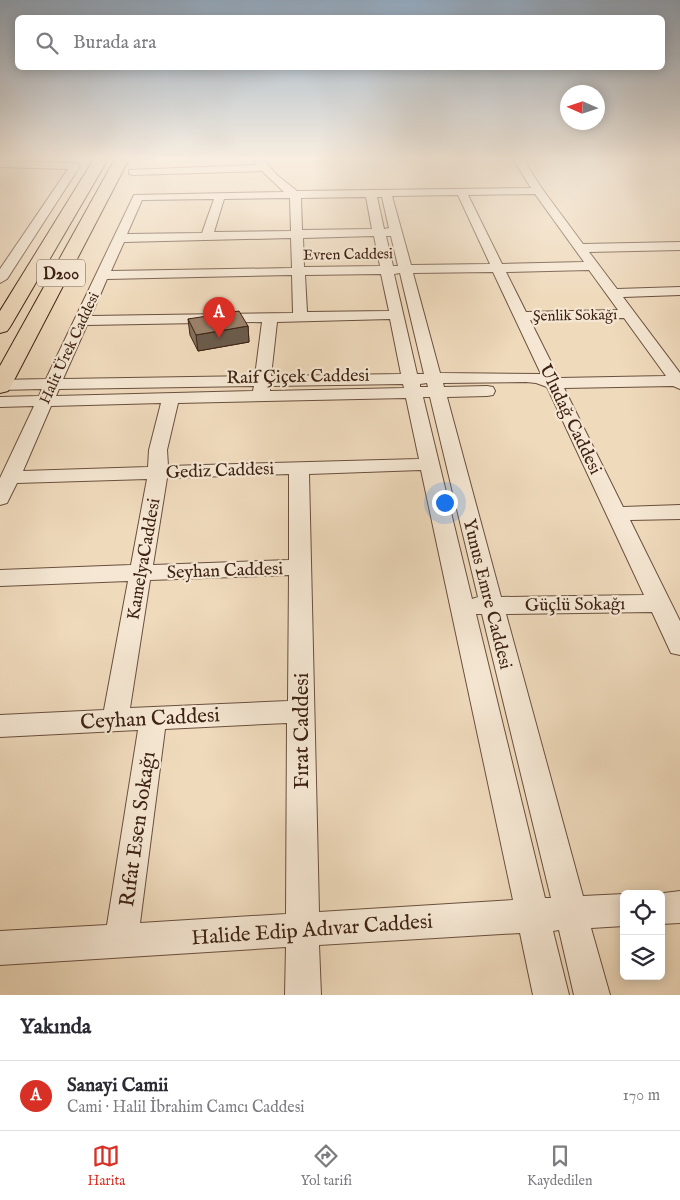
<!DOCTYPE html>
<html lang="tr">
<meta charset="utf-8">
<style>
body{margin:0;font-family:"IM FELL English",serif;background:#f7f7f7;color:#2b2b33}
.controls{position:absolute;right:15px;bottom:15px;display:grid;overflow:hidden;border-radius:8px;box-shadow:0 2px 12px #0003}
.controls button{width:45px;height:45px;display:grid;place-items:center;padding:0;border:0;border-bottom:1px solid #e1e1e2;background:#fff;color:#2b2b33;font:25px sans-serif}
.compass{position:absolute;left:560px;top:85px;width:45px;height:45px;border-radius:50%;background:#fff;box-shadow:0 2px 12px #0003;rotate:273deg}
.you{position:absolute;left:444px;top:502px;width:18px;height:18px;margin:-12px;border:4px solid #fff;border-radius:50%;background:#1a73e8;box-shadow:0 0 0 8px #1a73e833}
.badge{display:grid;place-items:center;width:32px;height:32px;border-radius:50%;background:#d93025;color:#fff;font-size:16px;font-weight:700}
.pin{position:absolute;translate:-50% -41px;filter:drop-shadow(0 1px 2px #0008)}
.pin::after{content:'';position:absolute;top:26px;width:18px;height:15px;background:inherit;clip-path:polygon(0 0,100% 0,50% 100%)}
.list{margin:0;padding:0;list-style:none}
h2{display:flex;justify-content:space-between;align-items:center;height:65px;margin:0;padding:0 20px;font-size:21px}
h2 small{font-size:16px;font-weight:400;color:#7c7c81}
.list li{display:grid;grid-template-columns:32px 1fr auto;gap:15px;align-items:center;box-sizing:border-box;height:70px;padding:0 20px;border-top:1px solid #e1e1e2}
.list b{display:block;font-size:19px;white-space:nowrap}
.list p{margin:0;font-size:16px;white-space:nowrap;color:#7c7c81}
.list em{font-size:16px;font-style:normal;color:#7c7c81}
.icon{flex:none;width:28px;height:28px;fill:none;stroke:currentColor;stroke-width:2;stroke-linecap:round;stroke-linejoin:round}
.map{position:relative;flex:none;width:680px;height:995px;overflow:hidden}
.search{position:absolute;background:#fff;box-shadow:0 2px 12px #0003;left:15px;right:15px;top:15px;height:55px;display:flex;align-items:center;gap:12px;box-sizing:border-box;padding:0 18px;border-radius:8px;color:#7c7c81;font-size:19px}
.sheet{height:135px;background:#fff}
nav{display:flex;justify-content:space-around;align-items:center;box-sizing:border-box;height:70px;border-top:1px solid #e1e1e2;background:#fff;font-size:14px;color:#7c7c81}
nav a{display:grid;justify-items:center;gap:2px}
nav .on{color:#d93025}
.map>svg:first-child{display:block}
</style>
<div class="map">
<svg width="680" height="995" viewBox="0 0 680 995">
<rect width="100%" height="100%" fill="#efdabc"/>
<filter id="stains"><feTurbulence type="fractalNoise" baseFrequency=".004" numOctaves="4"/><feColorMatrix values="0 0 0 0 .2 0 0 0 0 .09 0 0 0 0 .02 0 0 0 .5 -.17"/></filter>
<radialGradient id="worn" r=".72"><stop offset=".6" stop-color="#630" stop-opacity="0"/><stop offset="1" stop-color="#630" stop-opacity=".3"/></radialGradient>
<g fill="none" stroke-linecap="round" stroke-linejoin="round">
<g stroke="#6a503e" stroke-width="2">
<g id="minor">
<path d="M252,159h10l16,17 19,15 234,-3 -18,-29h10l20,31 40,54 97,-2v8l-91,2 28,37 63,-2v8l-57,2 57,76v16l-7,-3 -109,2 59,119 57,-2v14l-50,1 50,101v34l-9,-2 -19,-41 -146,2 77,282 41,-2v32l-33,2 19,67h-36l-15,-65 -6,1 16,64h-36l-13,-62 -201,12 2,50h-36l1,-48 -286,18v-34l107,-6 31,-195 -138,7v-22l104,-5 24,-129 -128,5v-16l131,-5 16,-86 -130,4 -10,20 -7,2v-27l34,-72 -34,1v-10l39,-1 3,-7 -42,1v-10l46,-1 88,-184 150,-3 -22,-21 -129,4 -4,-1v-4l128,-5zM535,194l49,68 -82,2 -34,-69zM458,195l32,69 -79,1 -19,-69zM366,197l6,32 -70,1 -1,-32zM377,197h5l7,31 -5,1zM290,198l1,33 -77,1 10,-33zM214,199l-12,34 -75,1 15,-34zM374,236l6,30 -76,1 -1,-29zM386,236h5l7,30h-5zM291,238l1,30 -181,3 13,-29zM589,270l29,40 -92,2 -20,-40zM493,272l48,102 -101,-1 -27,-100zM400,273l24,101h-7l-23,-100zM381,274l8,37 -82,1 -2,-37zM292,275l1,38 -202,3 16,-37zM624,318l42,58 -107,2 -29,-58zM390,319l11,55 -130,2 6,-54zM262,322l-7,54 -192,3 24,-54zM526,382l10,1 11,4 97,208 -143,2 -54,-200 40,-1 6,-1 2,-4 -2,-4 -6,-1 -43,1 -1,-4zM427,383l1,4h-8v-3zM403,384l1,4 -134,3v-5zM254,386l-1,5 -197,5 3,-7zM423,397h7l48,200 -6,2zM406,398l13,61 -251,7 -1,-16 11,-47zM161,403l-12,47 -1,17 -125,4 28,-65zM421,470l92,430 -194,12 -10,-438zM289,474v86l-136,5 14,-87zM289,575l-1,126 -158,7 20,-128zM476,614h6l69,284h-6zM287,723l-1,191 -146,9 25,-194z"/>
<path d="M0,161l75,2 5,3 -73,113 -7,4v-14l68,-100 -68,-2z"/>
<path d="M680,891v32l-19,1v-30h-5z"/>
</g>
</g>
<g stroke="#3e2214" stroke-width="2">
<g id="highway">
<path d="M94,159h14l-98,168 -3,4 -7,2v-22z"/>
<path d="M115,159h14l-118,227 -3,5 -8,2v-27z"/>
</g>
</g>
<use href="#minor" fill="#f5e7d3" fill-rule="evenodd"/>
<use href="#highway" fill="#efdabc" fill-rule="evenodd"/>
</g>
<path fill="#84705c" stroke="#3e2214" d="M188,319l60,7 1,16 -51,9 -8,-16z"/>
<path fill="#6c5b4b" stroke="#3e2214" d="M248,326l1,16 -51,9 -2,-16z"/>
<path fill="#9a826b" stroke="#3e2214" d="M239,311l9,15 -52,9 -8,-16z"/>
<linearGradient id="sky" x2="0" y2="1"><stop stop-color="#93aac0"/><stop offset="0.53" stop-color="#f8eee1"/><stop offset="1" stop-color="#f8eee1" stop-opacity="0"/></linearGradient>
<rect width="680" height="298" fill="url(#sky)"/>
<g text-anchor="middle" stroke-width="4.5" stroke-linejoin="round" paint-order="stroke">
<g font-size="15" fill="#3e2214" stroke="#f5e7d3">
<text transform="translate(348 254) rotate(-1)" y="5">Evren Caddesi</text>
<text transform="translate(575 315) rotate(-1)" y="5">Şenlik Sokağı</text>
<text transform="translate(69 348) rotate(-65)" y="5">Halit Ürek Caddesi</text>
</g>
<rect fill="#f5e7d3" stroke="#755d4d" stroke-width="1" x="37" y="259.5" width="48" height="27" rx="4"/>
<g font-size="16" font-weight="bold" fill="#3e2214">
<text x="61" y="279">D200</text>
</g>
<g font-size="18" fill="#3e2214" stroke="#f5e7d3">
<text transform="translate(298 376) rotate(-1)" y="6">Raif Çiçek Caddesi</text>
<text transform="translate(571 419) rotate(64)" y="6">Uludağ Caddesi</text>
<text transform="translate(220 470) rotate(-2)" y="6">Gediz Caddesi</text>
<text transform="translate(143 559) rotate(-80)" y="6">KamelyaCaddesi</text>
<text transform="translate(225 570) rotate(-2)" y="6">Seyhan Caddesi</text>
<text transform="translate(488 594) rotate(76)" y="6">Yunus Emre Caddesi</text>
<text transform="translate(575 604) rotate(-1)" y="6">Güçlü Sokağı</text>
</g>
<g font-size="21" fill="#3e2214" stroke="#f5e7d3">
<text transform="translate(150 718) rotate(-3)" y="7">Ceyhan Caddesi</text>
<text transform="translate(301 731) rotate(-90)" y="7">Fırat Caddesi</text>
<text transform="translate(137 829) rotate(-82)" y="7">Rıfat Esen Sokağı</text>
<text transform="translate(312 929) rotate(-4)" y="7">Halide Edip Adıvar Caddesi</text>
</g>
</g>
<rect width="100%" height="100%" filter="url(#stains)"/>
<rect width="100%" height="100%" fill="url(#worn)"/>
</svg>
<div class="controls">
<button><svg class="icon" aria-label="locate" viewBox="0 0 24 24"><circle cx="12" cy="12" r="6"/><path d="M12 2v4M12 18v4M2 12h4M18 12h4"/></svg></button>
<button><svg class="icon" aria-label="layers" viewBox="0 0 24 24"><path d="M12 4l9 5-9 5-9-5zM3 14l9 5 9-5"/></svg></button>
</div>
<svg class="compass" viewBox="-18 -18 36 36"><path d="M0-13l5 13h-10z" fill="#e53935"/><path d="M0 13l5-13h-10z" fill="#7c7c81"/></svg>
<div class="you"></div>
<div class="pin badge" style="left:219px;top:338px">A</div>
<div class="search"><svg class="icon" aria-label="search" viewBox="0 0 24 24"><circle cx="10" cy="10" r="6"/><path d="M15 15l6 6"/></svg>Burada ara</div>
</div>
<section class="sheet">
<h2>Yakında<small></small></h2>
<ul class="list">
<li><span class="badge">A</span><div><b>Sanayi Camii</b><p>Cami · Halil İbrahim Camcı Caddesi</p></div><em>170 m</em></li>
</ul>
</section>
<nav>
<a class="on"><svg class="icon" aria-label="map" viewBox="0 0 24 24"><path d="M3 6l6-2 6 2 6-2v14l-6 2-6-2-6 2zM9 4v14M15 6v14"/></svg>Harita</a>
<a><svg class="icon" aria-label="directions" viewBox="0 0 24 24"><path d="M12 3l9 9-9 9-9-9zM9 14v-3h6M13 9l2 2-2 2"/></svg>Yol tarifi</a>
<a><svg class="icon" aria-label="saved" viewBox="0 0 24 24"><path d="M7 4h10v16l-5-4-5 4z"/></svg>Kaydedilen</a>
</nav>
